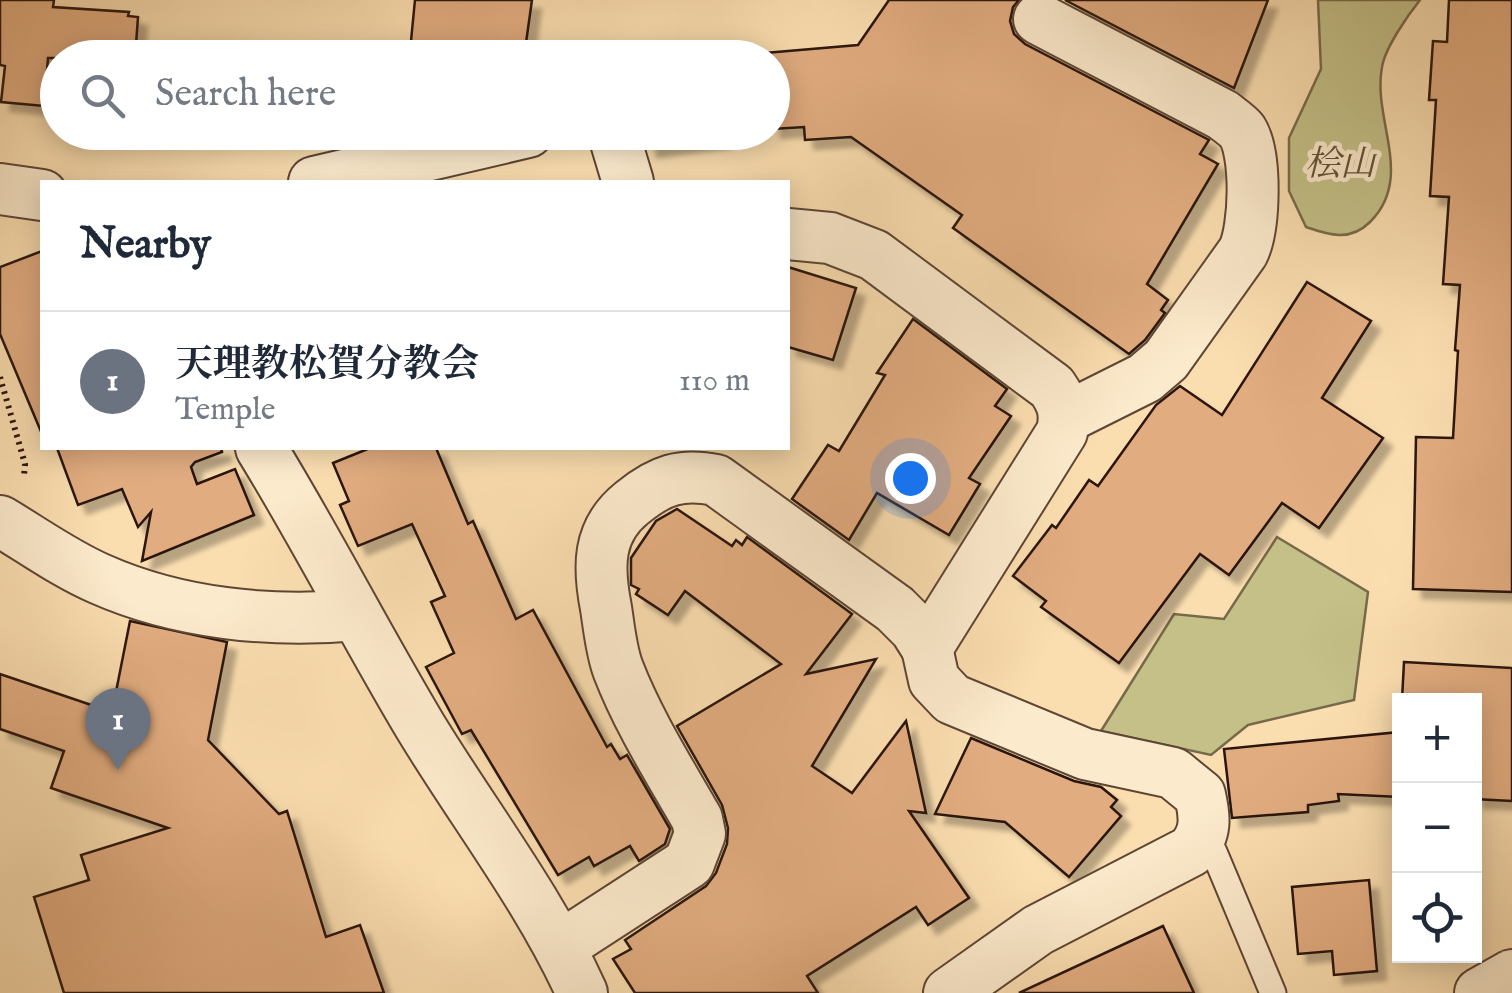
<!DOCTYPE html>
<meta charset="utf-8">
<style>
body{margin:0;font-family:"IM FELL English","Noto Serif JP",serif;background:#f2f2f3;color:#1f2937}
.controls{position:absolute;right:30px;bottom:30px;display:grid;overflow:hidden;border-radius:0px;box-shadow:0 5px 25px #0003}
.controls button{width:90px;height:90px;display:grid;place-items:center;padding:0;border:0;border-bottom:2px solid #e0e1e3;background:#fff;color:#1f2937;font:50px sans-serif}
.you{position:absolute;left:910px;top:478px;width:35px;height:35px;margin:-25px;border:8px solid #fff;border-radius:50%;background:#1a73e8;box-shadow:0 0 0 15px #1a73e833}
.badge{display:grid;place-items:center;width:65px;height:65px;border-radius:50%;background:#8f2418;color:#fff;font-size:32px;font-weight:700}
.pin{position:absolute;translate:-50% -82px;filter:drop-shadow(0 2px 5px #0008)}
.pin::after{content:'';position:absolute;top:52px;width:35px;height:30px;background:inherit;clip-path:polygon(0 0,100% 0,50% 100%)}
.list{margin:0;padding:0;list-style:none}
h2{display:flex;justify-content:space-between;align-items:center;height:130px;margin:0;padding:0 40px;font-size:42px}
h2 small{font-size:32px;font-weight:400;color:#747a83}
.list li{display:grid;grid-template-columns:65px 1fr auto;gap:30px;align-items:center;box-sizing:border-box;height:140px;padding:0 40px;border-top:2px solid #e0e1e3}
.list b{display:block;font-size:38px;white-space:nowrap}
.list p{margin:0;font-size:32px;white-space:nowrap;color:#747a83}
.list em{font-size:32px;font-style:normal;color:#747a83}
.icon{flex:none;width:55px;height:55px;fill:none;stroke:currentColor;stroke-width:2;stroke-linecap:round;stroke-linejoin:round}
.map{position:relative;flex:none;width:1512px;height:993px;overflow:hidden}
.search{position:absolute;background:#fff;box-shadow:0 5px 25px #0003;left:40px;top:40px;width:750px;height:110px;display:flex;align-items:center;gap:25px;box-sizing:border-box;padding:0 35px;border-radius:55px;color:#747a83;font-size:38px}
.panel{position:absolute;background:#fff;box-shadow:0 5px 25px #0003;left:40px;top:180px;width:750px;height:270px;border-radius:0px}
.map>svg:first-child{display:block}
</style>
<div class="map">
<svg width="1512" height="993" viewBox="0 0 1512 993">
<defs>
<filter id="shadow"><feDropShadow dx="9" dy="9" stdDeviation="2.5" flood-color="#0004"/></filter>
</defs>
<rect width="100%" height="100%" fill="#fbdeb0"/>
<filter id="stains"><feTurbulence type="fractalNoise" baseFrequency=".002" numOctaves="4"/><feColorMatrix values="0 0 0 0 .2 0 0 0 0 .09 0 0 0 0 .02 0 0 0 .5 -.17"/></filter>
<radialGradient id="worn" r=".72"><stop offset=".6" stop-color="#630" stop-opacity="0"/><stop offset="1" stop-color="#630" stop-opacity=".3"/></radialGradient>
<g fill="#c4c087" stroke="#776a4a" stroke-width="2.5">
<path d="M1318,0h102c-12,15 -35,48 -38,67 -10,53 33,110 -12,155 -20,20 -41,13 -64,5l-17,-36v-53l32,-69z"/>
<path d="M1277,537l91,55 -14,108 -106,25 -37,30 -110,-24 73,-117 50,5z"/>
</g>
<g fill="#e1ac80" stroke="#2a140c" stroke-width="2.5" filter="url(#shadow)">
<path d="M0,0h54l-1,7 76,5 -1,4 10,1 -3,41h-87l-4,48 -43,-4 4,-36 -5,-1z"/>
<path d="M415,0h117l-8,57 -113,-16z"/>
<path d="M889,0h130l-6,7 -3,14 4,13 11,10 184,96 -9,14 18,10 -71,120 21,16 -7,10 4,3 -20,27 -16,14 -176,-126 9,-13 -111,-78 -46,3 -1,-13 -32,2v-71h-66l152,-13z"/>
<path d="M1065,0h203l-34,88z"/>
<path d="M1449,0h63v592l-99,-3 3,-152 37,1 5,-87 -3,-1 5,-65 -17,-1 6,-87 -19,-1 6,-96h-7l4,-59 14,1z"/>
<path d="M646,132h75l1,7 -74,9z"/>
<path d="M42,251v183l-42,-100v-67z"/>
<path d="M788,267l68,21 -23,72 -45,-13z"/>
<path d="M1307,282l64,39 -49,77 61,40 -64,90 -37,-25 -53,72 -29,-21 -81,109 -78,-56 5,-6 -33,-25 39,-51 4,3 33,-48 9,6 58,-81 24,-19 42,29z"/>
<path d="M913,319l94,70 -12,17 16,10 -42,62 11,6 -31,51 -72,-42 -28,47 -57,-41 36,-54 11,6 46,-76 -8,-2z"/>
<path d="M57,448h164l1,4 -27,10 -4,5 6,17 38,-15 19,46 -112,46 9,-49 -13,15 -16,-38 -44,16z"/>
<path d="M370,448h66l32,76 5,-3 43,98 17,-9 74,137 4,-3 9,15 7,-4 43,74 -5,15 -26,17 -9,-15 -36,20 -5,-9 -31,18 -87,-145 -9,4 -36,-67 28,-14 -23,-51 14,-6 -33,-72 -54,22 -18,-41 9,-4 -16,-38z"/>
<path d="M677,509l55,37 4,-6 6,5 5,-8 105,77 -46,60 70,-15 -64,107 40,27 54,-72 20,92 -17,-2 60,87 -41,27 -12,-18 -109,69 11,17h-183l-22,-34 18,-10 -6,-9 81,-54 10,-13 11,-29 1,-16 -6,-23 -45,-79 104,-62 -96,-73 -17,24 -32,-21 3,-5 -8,-4v-27l25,-37z"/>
<path d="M130,621l97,21 -19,98 71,74 8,-3 39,126 34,-12 24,68h-320l-30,-96 55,-17 -8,-25 87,-27 -117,-40 13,-37 -64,-22v-55l112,38z"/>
<path d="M1404,662l108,6v133l-38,-2v-99h-72z"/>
<path d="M1400,732v65l-62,-3 1,7 -31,4v7l-76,6 -8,-69z"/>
<path d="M971,738l103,43 27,6 16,13 -6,7 10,9 -52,61 -64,-55 -70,-8z"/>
<path d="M1369,880l8,91 -43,4 -2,-24 -34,3 -6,-67z"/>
<path d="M1163,926l31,67h-175z"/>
</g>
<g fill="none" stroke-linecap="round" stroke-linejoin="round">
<g stroke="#5e4635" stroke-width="29">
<path id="lane" d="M1200,840l14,12 59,141"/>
</g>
<g stroke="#5e4635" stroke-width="54">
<g id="street">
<path d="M1039,19l184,96c6,5 14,10 19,16 15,23 13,97 1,121l-77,108 -21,18 -80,40"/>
<path d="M613,132l15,50"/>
<path d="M314,182l214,-50"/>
<path d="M0,189l42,6"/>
<path d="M261,448c56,91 104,186 159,278 54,89 119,172 162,267"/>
<path d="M0,521c32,19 65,43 100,58 79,35 172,44 256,36"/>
<path d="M927,648l7,32 18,19 133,55 88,19 27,22c5,22 7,38 -9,56l-153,79 -89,63"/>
<path d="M561,946l128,-83 11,-29 -3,-15c-28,-49 -59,-98 -79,-150 -7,-19 -9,-42 -12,-61 -8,-41 -9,-77 26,-105 28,-23 49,-30 84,-23l179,129 20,20 12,19 135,-216c4,-19 1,-29 -10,-45l-178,-132 -44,-17 -42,-4"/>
<path d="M1480,993l32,-18"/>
</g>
</g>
<path stroke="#2a140c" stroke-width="6" stroke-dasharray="2.5 5" stroke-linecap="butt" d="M0,377l25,87 -1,12"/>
<use href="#lane" stroke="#fceacc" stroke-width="25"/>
<use href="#street" stroke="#fceacc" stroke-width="50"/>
</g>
<g text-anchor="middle" stroke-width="9" stroke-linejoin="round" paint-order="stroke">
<g font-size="35" font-style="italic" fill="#605037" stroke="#fceacc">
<text x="1340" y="175">桧山</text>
</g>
</g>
<rect width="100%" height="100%" filter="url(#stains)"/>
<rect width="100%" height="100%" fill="url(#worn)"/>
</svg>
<div class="controls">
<button>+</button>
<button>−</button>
<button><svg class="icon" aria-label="locate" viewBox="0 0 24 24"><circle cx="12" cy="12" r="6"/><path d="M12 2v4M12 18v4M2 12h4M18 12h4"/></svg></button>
</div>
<div class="you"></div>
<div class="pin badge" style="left:118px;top:770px;background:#6b7280">1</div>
<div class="search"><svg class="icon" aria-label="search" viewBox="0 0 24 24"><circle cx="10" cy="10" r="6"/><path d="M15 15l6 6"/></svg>Search here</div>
<section class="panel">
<h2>Nearby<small></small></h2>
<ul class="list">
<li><span class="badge" style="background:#6b7280">1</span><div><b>天理教松賀分教会</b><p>Temple</p></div><em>110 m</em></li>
</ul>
</section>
</div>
